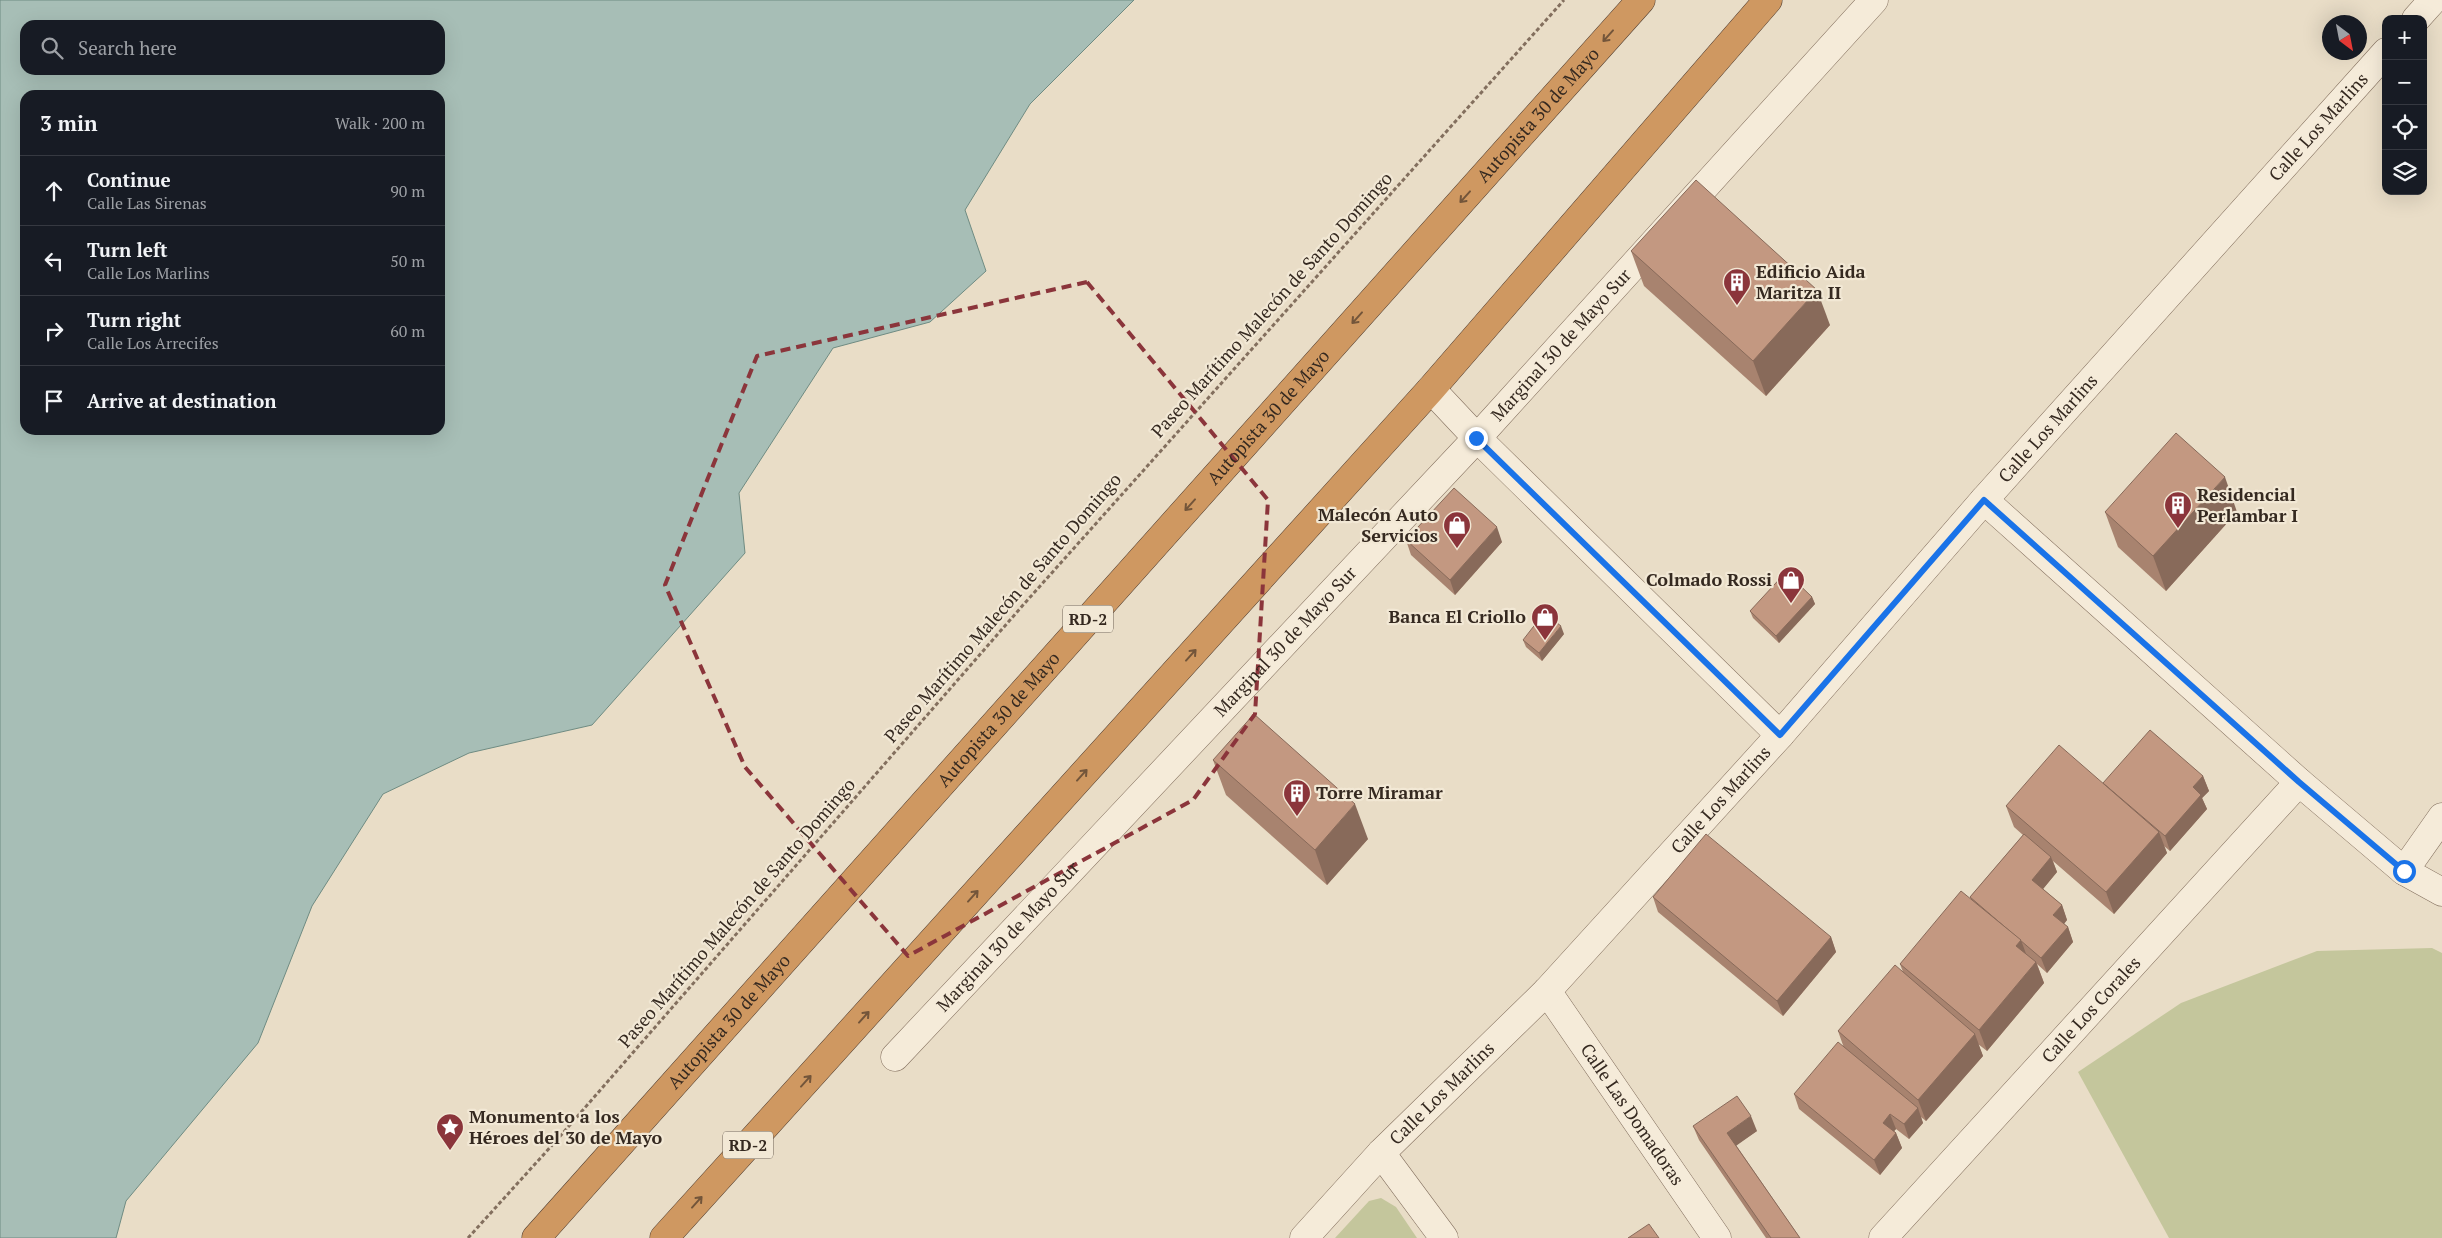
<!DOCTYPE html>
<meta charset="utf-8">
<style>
body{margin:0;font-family:"PT Serif",serif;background:#242831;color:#f1f3f6}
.controls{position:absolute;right:15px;top:15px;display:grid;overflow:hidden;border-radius:10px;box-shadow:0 5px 20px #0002}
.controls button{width:45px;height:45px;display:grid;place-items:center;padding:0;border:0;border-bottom:1px solid #363941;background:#171b24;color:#f1f3f6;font:25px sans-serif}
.compass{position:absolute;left:2322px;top:15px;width:45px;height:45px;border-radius:50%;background:#171b24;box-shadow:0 5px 20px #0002;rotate:148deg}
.stop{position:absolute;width:15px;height:15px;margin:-11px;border:4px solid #1a73e8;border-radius:50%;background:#fff}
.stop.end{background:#1a73e8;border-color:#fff;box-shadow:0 1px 5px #0008}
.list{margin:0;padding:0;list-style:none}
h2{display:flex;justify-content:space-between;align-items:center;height:65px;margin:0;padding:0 20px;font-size:21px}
h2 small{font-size:16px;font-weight:400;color:#9ea1a6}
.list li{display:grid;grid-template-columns:32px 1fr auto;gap:15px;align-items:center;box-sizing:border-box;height:70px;padding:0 20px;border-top:1px solid #363941}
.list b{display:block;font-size:19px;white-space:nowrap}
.list p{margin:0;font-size:16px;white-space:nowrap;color:#9ea1a6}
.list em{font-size:16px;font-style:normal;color:#9ea1a6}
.icon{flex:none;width:28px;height:28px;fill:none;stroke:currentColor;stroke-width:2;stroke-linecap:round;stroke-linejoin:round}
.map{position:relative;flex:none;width:2442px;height:1238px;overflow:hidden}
.search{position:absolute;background:#171b24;box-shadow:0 5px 20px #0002;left:20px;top:20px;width:425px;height:55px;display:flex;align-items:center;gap:12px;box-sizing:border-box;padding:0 18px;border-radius:15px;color:#9ea1a6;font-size:19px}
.panel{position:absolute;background:#171b24;box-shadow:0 5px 20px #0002;left:20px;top:90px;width:425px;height:345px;border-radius:15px}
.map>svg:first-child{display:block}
</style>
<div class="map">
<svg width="2442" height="1238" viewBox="0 0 2442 1238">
<rect width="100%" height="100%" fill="#e9ddc7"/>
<g fill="#c4c69c">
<path d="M2432,948l10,5v285h-273l-91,-166 103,-69 136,-52z"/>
<path d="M1381,1198l15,9 21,31h-82l34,-37z"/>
</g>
<path fill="#a7beb6" stroke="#6f8b82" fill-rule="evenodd" d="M0,0h1134l-104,104 -65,106 21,61 -56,51 -97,26 -94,145 6,60 -153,172 -123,28 -86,41 -71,112 -54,137 -132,158 -10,37h-116zM25,25h415v45h-415zM25,95h415v335h-415z"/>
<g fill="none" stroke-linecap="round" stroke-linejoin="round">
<g stroke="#836f5e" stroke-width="29">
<g id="minor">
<path d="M2416,19l17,-19"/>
<path d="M1431,389l46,49 303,297"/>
<path d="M1984,500l315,282 105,89 38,21"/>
<path d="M2404,871l38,-54"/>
<path id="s1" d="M1547,991l170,247"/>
<path id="s2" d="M895,1057l582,-619 397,-438"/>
<path d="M1381,1153l63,85"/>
<path id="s3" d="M1304,1238l77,-85 166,-162 233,-256 204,-235 402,-448"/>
<path id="s4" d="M1883,1238l416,-456"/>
</g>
</g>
<g stroke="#513e32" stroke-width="29">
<g id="highway">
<path id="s5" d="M536,1238l1105,-1238"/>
<path d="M664,1238l767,-849 337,-389"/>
</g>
</g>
<path stroke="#836f5e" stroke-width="3" stroke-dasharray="4 2.5" stroke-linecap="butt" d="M468,1238l87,-96 469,-538 540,-604"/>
<use href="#minor" stroke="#f5ebd9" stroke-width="28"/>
<use href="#highway" stroke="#cf9861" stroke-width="28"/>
</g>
<g fill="#a8836f">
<path d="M1631,251l199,74 -64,71 -122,-110z"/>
<path d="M2105,512h132l-71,79 -48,-44z"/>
<path d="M1406,540l96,2 -47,53 -44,-40z"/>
<path d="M1812,597l3,7 -36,39 -26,-25 -3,-7z"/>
<path d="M1564,634l-22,27 -16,-14 -3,-7z"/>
<path d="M1213,760l155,79 -41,46 -101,-90z"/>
<path d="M2203,776l6,15 -7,7 5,11 -37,42 -6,-5 3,7 -53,61 -61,-53 4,11 -14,17 19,16 5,15 -3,4 4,3 5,15 -26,31 -10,-9 7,19 -57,68 -9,-7 5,12 -57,65 -5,-4 2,6 -14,16 -13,-10 -2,2 2,2 6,15 -22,27 -81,-66 -5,-15 50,-46 -6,-17 65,-59 -3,-8 71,-65 -1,-2 53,-62 -9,-8 -8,-21 97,-22z"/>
<path d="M1653,897l178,40 5,15 -53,64 -125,-104z"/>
<path d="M1693,1126l64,5 -21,14 64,93h-34l-67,-98z"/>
</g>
<g fill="#886a5a">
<path d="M1817,290l13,35 -64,71 -13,-35z"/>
<path d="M2225,477l12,35 -71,79 -13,-35z"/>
<path d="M1497,527l5,15 -47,53 -5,-15z"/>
<path d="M1812,597l3,7 -36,39 -3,-7z"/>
<path d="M1561,626l3,8 -22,27 -3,-8z"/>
<path d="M2203,776l6,15 -7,7 5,11 -37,42 -5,-15 28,-49z"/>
<path d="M1355,804l13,35 -41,46 -12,-35z"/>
<path d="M2159,832l8,21 -53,61 -8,-22z"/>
<path d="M2051,857l6,15 -19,23 -6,-15z"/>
<path d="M2062,905l5,15 -8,10 -6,-15z"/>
<path d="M2068,927l5,15 -26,31 -6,-15z"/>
<path d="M1831,937l5,15 -53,64 -6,-15z"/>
<path d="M2021,940l8,22 -13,-16z"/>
<path d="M2036,962l8,21 -57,68 -8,-21z"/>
<path d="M1975,1034l8,22 -57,65 -8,-21z"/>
<path d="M1918,1108l5,15 -14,16 -5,-15z"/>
<path d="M1890,1114l6,15 -8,9 -5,-15z"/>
<path d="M1751,1116l6,15 -24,17 -6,-15z"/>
<path d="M1896,1133l6,15 -22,27 -6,-15z"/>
</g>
<g fill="#c39881" stroke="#886a5a">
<path d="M1696,180l121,110 -64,71 -122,-110z"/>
<path d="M2176,433l49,44 -72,79 -48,-44z"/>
<path d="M1454,488l43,39 -47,53 -44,-40z"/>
<path d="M1786,572l26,25 -36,39 -26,-25z"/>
<path d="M1544,613l17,13 -22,27 -16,-13z"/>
<path d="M1254,714l101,90 -40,46 -102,-90z"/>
<path d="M2150,730l53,46 -10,11 8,8 -36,41 -62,-53z"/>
<path d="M2059,745l100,87 -53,60 -100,-86z"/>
<path d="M1706,834l125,103 -54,64 -124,-104z"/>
<path d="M2024,834l27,23 -19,23 30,25 -9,10 15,12 -27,31 -71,-61z"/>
<path d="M1961,891l60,49 -5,6 20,16 -57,68 -79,-66z"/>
<path d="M1895,965l80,69 -57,66 -80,-69z"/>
<path d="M1838,1042l80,66 -14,16 -14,-10 -7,9 13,10 -22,27 -80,-66z"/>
<path d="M1737,1096l14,20 -24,17 73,105h-29l-78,-112z"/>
<path d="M1649,1224l10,14h-31z"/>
</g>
<defs><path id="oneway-shaft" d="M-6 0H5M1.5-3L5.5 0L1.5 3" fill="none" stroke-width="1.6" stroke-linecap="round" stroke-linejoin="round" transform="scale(1.25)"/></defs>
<g stroke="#73553a">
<use href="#oneway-shaft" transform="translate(1608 36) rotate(132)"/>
<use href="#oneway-shaft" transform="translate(1465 197) rotate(132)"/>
<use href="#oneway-shaft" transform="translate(1357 318) rotate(132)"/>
<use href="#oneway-shaft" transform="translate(1190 505) rotate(132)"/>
<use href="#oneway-shaft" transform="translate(1191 655) rotate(-48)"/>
<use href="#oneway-shaft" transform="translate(1082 775) rotate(-48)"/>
<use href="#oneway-shaft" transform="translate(973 896) rotate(-48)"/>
<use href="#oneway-shaft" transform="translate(864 1017) rotate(-48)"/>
<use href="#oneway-shaft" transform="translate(806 1081) rotate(-48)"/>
<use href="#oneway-shaft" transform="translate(697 1202) rotate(-48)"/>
</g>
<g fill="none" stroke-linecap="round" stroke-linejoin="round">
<path stroke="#1a73e8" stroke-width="6" d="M1476,438l304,297 204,-235 315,282 105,89"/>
</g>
<path fill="none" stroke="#8b353b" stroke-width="4" stroke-dasharray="10 6" stroke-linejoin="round" d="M1087,282l181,218 -13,214 -62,86 -285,156 -163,-189 -80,-182 92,-229z"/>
<defs>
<g id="building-pin" transform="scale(1.4375)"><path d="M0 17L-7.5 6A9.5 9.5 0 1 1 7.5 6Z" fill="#8b353b" stroke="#f2e8d5"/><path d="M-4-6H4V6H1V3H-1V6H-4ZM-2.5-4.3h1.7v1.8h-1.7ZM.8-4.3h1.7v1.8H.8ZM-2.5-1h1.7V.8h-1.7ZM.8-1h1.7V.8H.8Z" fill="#fff"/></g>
<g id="shop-pin" transform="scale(1.4375)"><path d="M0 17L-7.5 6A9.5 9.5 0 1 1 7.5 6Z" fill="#8b353b" stroke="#f2e8d5"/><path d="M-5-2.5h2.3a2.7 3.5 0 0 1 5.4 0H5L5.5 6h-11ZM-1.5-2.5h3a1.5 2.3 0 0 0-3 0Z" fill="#fff"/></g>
<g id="sight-pin" transform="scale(1.4375)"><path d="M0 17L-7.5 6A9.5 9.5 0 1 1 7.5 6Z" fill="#8b353b" stroke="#f2e8d5"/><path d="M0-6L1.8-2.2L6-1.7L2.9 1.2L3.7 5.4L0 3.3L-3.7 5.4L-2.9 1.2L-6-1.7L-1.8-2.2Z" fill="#fff"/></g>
</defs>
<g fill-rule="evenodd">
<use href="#building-pin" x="1737" y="282"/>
<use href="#building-pin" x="2178" y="505"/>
<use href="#shop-pin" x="1457" y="525"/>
<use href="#shop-pin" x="1791" y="580"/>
<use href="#shop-pin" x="1545" y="617"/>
<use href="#building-pin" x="1297" y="793"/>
<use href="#sight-pin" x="450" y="1127"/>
</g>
<g text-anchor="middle" stroke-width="4.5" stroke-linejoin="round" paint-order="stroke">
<g fill="#f2e8d5" stroke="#6e6256" stroke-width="1">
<rect x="1063" y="605.5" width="50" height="27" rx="4"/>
<rect x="723" y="1131.5" width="50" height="27" rx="4"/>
</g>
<g font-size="16" font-weight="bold" fill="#352920">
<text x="1088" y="625">RD-2</text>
<text x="748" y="1151">RD-2</text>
</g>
<g font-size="18" fill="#352920" stroke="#f2e8d5">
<text dy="6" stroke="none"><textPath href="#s5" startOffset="1505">Autopista 30 de Mayo</textPath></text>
<text dy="6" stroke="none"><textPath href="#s3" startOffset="1505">Calle Los Marlins</textPath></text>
<text transform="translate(1272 305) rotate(-48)" y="6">Paseo Marítimo Malecón de Santo Domingo</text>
<text dy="6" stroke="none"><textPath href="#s2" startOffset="975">Marginal 30 de Mayo Sur</textPath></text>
<text dy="6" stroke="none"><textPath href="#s5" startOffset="1100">Autopista 30 de Mayo</textPath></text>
<text dy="6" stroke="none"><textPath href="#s3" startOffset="1100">Calle Los Marlins</textPath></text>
<text transform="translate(1003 608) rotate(-49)" y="6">Paseo Marítimo Malecón de Santo Domingo</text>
<text dy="6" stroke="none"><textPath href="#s2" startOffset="570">Marginal 30 de Mayo Sur</textPath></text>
<text dy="6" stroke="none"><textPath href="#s5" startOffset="695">Autopista 30 de Mayo</textPath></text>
<text dy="6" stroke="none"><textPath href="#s3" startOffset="605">Calle Los Marlins</textPath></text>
<text transform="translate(737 913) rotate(-49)" y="6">Paseo Marítimo Malecón de Santo Domingo</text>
<text dy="6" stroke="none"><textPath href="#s2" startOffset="165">Marginal 30 de Mayo Sur</textPath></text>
<text dy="6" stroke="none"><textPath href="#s4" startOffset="309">Calle Los Corales</textPath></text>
<text dy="6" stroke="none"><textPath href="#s5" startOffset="290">Autopista 30 de Mayo</textPath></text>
<text dy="6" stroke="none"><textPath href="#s3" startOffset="200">Calle Los Marlins</textPath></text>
<text dy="6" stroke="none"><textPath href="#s1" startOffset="150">Calle Las Domadoras</textPath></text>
</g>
<g font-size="18" font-weight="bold" fill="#352920" stroke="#f2e8d5" text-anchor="start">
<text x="1756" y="278">Edificio Aida<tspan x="1756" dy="21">Maritza II</tspan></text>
<text x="2197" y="501">Residencial<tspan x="2197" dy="21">Perlambar I</tspan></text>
<text x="1438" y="521" text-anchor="end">Malecón Auto<tspan x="1438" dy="21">Servicios</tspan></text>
<text x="1772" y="586" text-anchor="end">Colmado Rossi</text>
<text x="1526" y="623" text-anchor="end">Banca El Criollo</text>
<text x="1316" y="799">Torre Miramar</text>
<text x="469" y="1123">Monumento a los<tspan x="469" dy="21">Héroes del 30 de Mayo</tspan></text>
</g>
</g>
</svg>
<div class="controls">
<button>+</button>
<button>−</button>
<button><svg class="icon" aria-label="locate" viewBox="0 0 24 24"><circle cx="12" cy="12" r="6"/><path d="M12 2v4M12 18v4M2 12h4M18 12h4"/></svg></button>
<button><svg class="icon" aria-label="layers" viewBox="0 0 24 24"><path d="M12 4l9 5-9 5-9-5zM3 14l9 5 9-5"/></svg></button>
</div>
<svg class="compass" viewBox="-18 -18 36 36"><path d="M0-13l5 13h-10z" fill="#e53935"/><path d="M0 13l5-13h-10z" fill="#9ea1a6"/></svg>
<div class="stop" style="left:2404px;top:871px"></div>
<div class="stop end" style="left:1476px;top:438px"></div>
<div class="search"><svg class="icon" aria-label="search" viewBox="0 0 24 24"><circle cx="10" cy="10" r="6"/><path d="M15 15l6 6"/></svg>Search here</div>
<section class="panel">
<h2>3 min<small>Walk · 200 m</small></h2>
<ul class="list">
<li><svg class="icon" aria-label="ahead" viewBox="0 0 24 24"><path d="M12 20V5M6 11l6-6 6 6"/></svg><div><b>Continue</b><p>Calle Las Sirenas</p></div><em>90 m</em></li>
<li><svg class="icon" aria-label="left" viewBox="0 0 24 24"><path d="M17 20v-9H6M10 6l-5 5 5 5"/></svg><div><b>Turn left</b><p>Calle Los Marlins</p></div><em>50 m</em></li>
<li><svg class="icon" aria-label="right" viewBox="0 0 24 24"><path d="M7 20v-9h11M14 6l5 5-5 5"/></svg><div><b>Turn right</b><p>Calle Los Arrecifes</p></div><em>60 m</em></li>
<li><svg class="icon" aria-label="arrive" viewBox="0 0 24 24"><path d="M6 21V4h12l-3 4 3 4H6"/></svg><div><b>Arrive at destination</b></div></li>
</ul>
</section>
</div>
